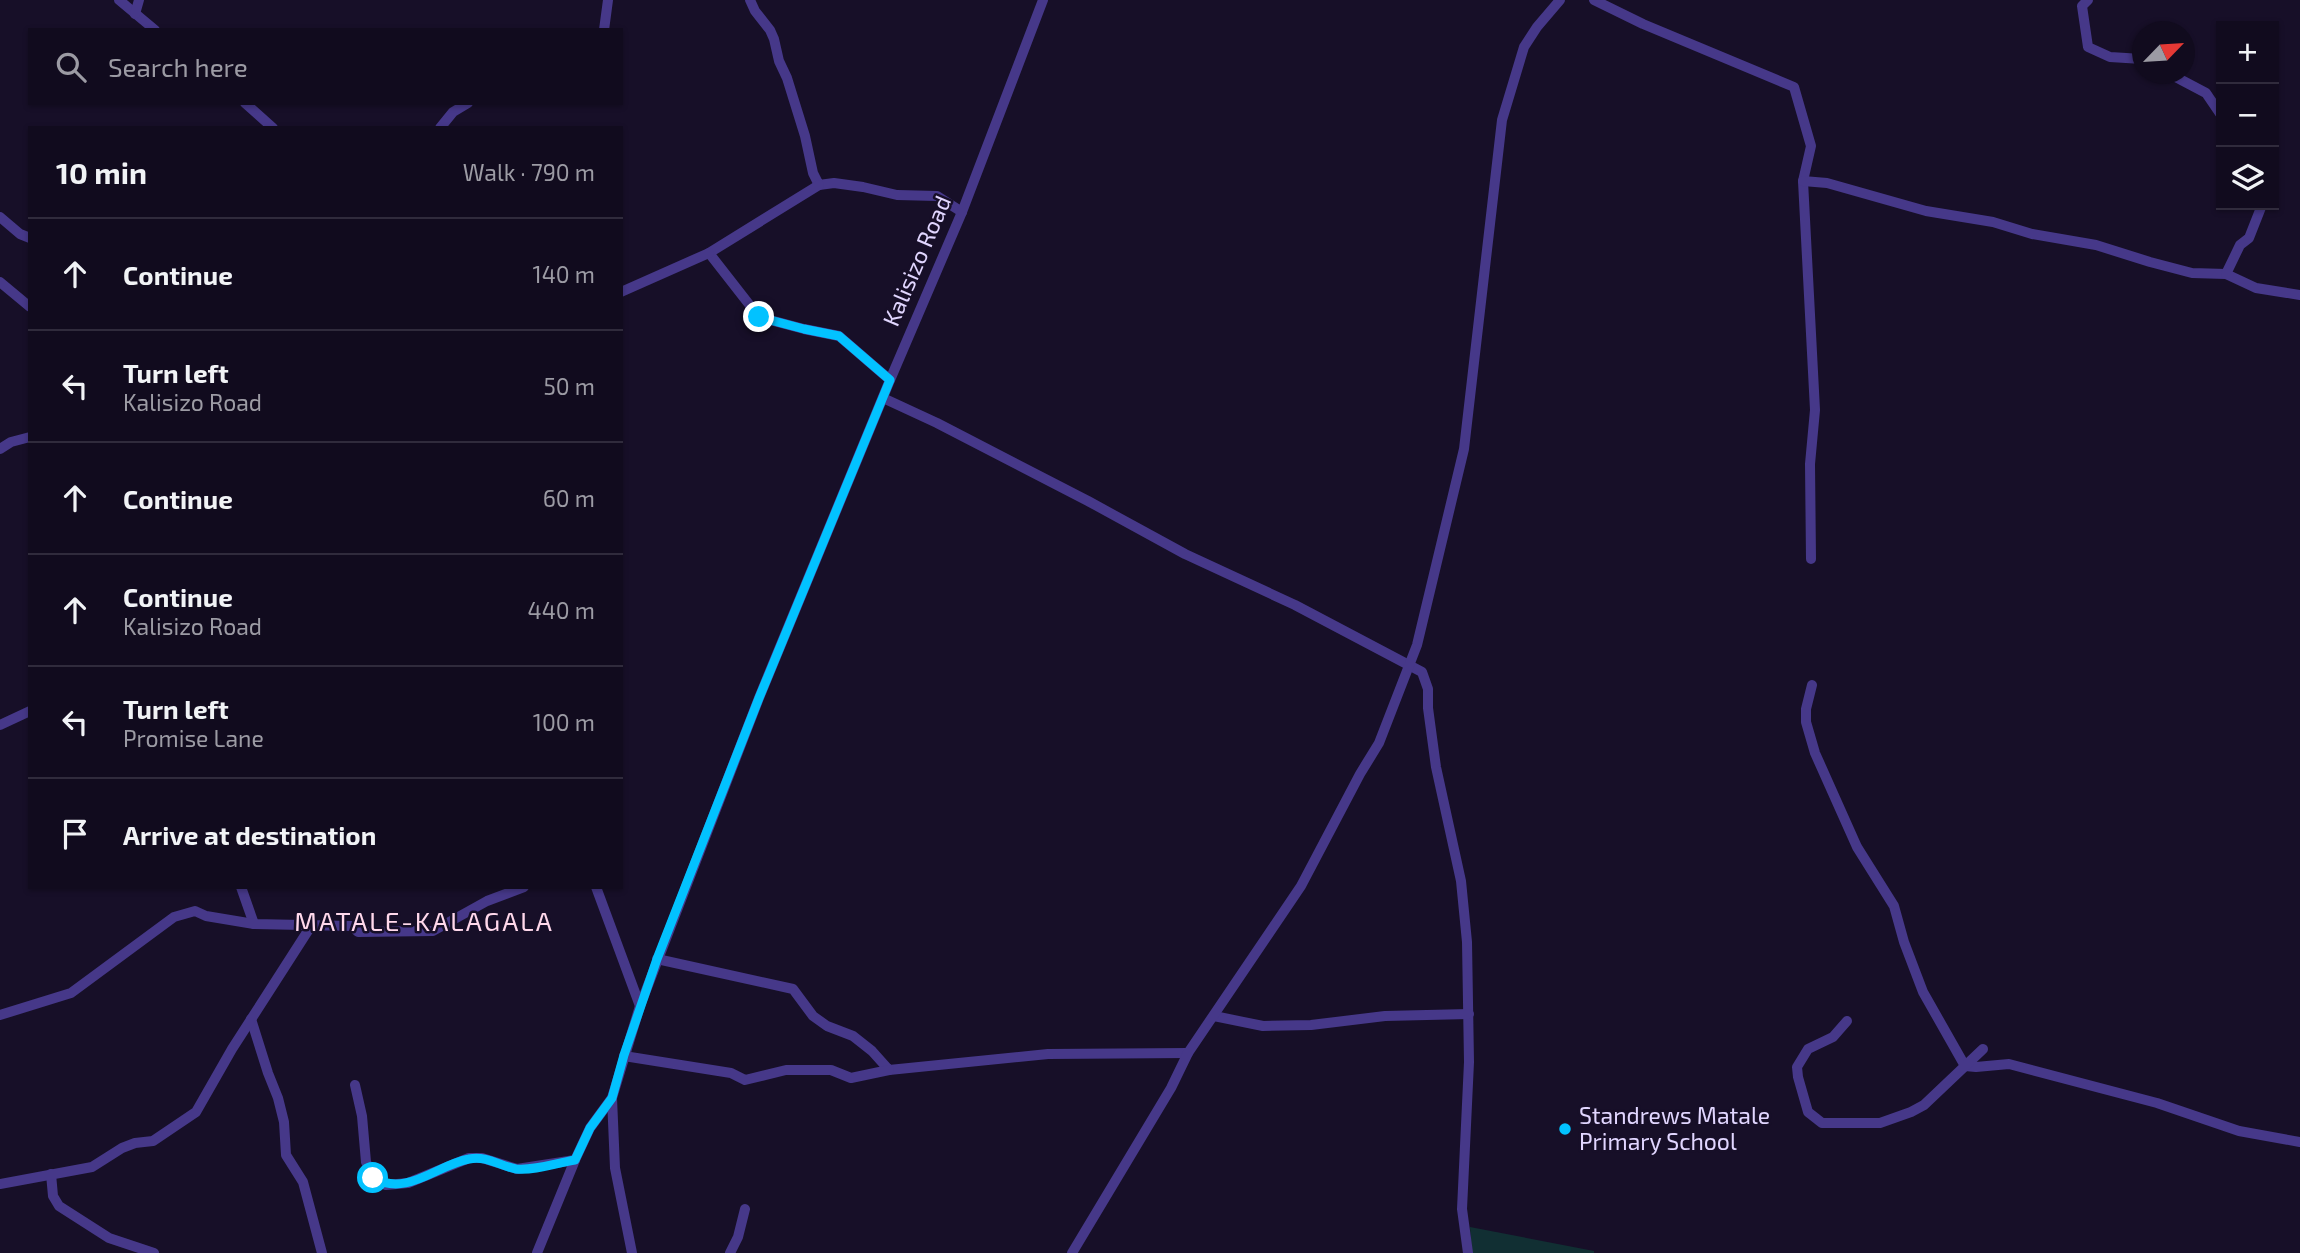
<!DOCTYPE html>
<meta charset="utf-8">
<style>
body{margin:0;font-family:"Exo 2",sans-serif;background:#1a1427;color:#f1f3f6}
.controls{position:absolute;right:21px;top:21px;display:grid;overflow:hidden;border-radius:0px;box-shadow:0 2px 5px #0004}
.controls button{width:63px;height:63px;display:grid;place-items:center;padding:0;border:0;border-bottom:2px solid #302b3c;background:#110b1e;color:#f1f3f6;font:35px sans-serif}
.compass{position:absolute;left:2132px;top:21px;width:63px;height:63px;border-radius:50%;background:#110b1e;box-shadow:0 2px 5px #0004;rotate:65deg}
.stop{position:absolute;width:21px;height:21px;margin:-16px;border:5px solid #02c2ff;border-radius:50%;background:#fff}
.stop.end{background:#02c2ff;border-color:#fff;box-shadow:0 2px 7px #0008}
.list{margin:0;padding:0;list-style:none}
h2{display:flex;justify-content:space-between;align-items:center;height:91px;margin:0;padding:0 28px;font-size:30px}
h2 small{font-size:23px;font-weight:400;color:#9c9ba4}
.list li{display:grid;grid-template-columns:46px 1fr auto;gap:21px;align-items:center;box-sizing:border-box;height:112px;padding:0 28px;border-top:2px solid #302b3c}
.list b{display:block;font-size:26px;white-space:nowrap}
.list p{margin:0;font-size:23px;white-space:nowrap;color:#9c9ba4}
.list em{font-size:23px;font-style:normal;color:#9c9ba4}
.icon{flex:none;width:38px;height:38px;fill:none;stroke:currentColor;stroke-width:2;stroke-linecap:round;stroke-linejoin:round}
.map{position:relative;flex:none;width:2300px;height:1253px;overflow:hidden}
.search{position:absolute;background:#110b1e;box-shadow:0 2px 5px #0004;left:28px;top:28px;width:595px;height:77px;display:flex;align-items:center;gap:18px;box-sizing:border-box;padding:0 24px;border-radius:0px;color:#9c9ba4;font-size:26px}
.panel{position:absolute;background:#110b1e;box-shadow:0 2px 5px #0004;left:28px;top:126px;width:595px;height:763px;border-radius:0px}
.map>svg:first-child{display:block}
</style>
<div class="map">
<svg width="2300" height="1253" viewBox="0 0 2300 1253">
<rect width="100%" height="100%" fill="#170f28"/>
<path fill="#112f33" d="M1470,1227l124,24v2h-122z"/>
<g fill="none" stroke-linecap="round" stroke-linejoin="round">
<g stroke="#463889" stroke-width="10">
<path d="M119,0l36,30"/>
<path d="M750,0l5,11 15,19 4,9 5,22 8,17 18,58 8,37 6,12 15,-2 29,4 34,8 40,1 25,16"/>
<path d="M1594,0l49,24 151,63 17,59 -8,35 12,229 -5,54 1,95"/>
<path d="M2088,0l-6,6 6,41 22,10 32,2"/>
<path d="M135,14l4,-14"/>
<path d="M604,30l4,-30"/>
<path d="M2170,74l36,19 15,22"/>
<path d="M245,103l28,25"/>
<path d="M440,128l13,-16 15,-9"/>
<path d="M1803,181l24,2 99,28 67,11 39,12 64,11 54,17 42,11 34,1"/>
<path d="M819,185l-110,68 50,64 45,12 35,7 51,44"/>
<path d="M2262,205l-13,33 -9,7 -14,29 30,14 44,7"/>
<path d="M0,217l20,17 10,4"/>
<path d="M0,282l30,25"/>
<path d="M621,292l88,-39"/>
<path d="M883,398l54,25 151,78 97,53 110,51 127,67 6,17v19l8,59 25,114 6,61 2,120 -7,147 6,44"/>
<path d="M0,449l11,-7 19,-5"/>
<path d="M1812,685l-6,24v13l9,31 42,94 37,59 10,36 19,50 42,74 11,1 33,-3 148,39 82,28 61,11"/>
<path d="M0,725l30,-14"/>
<path d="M241,887l13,37"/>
<path d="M596,887l44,119"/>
<path d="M657,959l136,30 20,27 14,10 26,10 19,15 17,19 159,-16 140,-1"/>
<path d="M0,1015l71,-22 103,-76 21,-6 11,5 48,8 98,2 6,6 75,-1 54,-30 37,-14"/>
<path d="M1214,1016l49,10 48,-1 74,-9 84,-2"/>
<path d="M251,1019l17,54 10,25 6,24 2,33 17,27 19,71"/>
<path d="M1847,1021l-14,16 -25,12 -11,18 1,10 10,35 14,11h58l31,-11 13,-7 59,-56"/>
<path d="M624,1056l107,17 14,7 41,-10h45l20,8 38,-8"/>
<path d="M355,1085l7,31 4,46 7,16 13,7 22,-2 61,-25h13l35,11 58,-9"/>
<path d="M51,1174l2,22 6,10 50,32 45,15"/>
<path d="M0,1184l92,-17 30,-19 13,-5 18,-2 43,-29 36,-63 79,-123"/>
<path d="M537,1253l38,-93 15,-32 22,-30"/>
<path d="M632,1253l-17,-85 -3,-70 28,-92 119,-308 131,-318 72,-168 81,-212"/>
<path d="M730,1253l8,-16 7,-28"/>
<path d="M1072,1253l99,-165 17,-35 113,-167 59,-112 19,-31 38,-98 47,-196 38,-329 22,-73 13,-20 23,-27"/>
</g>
</g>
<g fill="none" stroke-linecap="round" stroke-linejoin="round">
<path stroke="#02c2ff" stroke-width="9" d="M373,1178c35,19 63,-13 96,-19 17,-4 31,7 47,10 18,2 41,-6 59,-9l15,-32 22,-30 12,-43 33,-96 102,-261 131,-318 -51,-44 -35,-7 -45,-12"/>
</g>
<circle fill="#02c2ff" stroke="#170f28" stroke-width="2.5" cx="1565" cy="1129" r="7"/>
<g text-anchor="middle" stroke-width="5" stroke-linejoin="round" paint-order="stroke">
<g font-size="23" fill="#e1d6ff" stroke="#170f28">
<text transform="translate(917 261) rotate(-67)" y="8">Kalisizo Road</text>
</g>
<g font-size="23" fill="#e1d6ff" stroke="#170f28" text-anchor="start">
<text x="1579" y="1124">Standrews Matale<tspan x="1579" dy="26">Primary School</tspan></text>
</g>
<g font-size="26" letter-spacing="2" fill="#ffd8eb" stroke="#170f28">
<text x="424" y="931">MATALE-KALAGALA</text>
</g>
</g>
</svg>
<div class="controls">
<button>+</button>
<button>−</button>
<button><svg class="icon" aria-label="layers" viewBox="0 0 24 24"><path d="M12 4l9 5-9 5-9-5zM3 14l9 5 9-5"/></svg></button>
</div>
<svg class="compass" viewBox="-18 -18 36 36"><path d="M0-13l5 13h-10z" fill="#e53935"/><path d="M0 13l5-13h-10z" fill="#9c9ba4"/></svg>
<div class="stop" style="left:373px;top:1178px"></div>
<div class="stop end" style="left:759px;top:317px"></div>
<div class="search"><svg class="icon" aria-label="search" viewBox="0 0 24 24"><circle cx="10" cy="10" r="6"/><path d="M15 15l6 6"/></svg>Search here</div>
<section class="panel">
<h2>10 min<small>Walk · 790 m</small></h2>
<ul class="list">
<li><svg class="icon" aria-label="ahead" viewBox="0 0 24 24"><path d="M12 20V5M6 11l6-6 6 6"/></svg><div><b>Continue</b></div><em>140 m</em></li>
<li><svg class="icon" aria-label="left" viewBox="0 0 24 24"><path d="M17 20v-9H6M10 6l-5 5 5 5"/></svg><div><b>Turn left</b><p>Kalisizo Road</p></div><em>50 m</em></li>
<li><svg class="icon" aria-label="ahead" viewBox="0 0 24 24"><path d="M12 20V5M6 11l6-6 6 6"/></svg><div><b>Continue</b></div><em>60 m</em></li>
<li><svg class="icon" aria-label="ahead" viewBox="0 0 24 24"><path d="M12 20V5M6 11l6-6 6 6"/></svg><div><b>Continue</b><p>Kalisizo Road</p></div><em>440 m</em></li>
<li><svg class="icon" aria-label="left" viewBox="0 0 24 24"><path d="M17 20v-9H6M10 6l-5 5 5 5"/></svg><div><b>Turn left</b><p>Promise Lane</p></div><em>100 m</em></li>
<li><svg class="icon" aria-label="arrive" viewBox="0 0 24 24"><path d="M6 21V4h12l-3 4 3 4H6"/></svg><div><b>Arrive at destination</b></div></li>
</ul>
</section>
</div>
